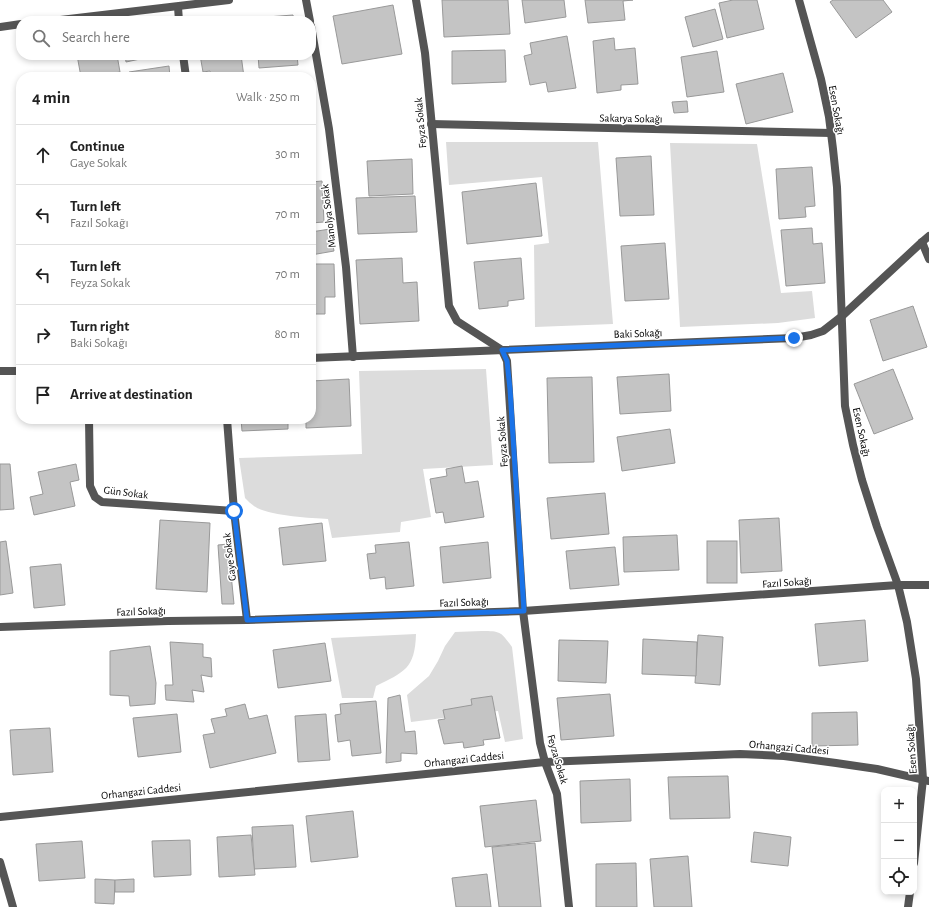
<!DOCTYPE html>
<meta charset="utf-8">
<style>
body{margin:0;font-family:"Alegreya Sans",sans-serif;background:#f2f2f2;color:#222}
.controls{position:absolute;right:12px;bottom:12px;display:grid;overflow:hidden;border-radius:8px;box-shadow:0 2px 6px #0003}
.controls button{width:36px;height:36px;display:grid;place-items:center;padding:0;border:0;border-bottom:1px solid #e0e0e0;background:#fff;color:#222;font:20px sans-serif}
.stop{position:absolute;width:12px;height:12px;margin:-9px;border:3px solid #1a73e8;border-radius:50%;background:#fff}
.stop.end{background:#1a73e8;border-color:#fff;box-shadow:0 1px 4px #0008}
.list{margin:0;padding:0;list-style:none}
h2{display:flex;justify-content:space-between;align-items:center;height:52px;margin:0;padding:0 16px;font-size:17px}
h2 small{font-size:13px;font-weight:400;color:#767676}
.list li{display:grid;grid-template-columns:26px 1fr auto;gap:12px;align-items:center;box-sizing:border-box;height:60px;padding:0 16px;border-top:1px solid #e0e0e0}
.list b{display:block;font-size:15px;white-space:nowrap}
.list p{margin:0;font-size:13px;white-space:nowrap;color:#767676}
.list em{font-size:13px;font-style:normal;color:#767676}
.icon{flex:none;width:22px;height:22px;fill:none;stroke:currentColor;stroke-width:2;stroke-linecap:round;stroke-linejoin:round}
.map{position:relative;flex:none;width:929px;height:907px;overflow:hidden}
.search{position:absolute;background:#fff;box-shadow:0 2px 6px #0003;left:16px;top:16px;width:300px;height:44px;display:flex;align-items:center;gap:10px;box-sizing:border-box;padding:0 14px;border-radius:16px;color:#767676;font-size:15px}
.panel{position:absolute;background:#fff;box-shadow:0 2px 6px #0003;left:16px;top:72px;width:300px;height:352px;border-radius:16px}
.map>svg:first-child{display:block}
</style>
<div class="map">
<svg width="929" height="907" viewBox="0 0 929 907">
<rect width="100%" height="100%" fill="#fff"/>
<g fill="#dcdcdc">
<path d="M446,142h152l15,182 -78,3 -1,-82 15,-2 -7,-66 -93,8z"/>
<path d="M670,143l87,1 24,149 31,-2 3,27 -37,5 -98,4z"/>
<path d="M486,369l7,96 -70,4 8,48 -30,5 -1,10 -68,6 -4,-19c-18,-1 -60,-3 -74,-13 -3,-2 -6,-5 -9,-8l-6,-40 123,-4 -3,-83z"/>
<path d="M482,631c19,0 19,1 30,16l11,92 -18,3 -7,-31 -87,11 -4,-27 22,-19 9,-15 7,-15 10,-14z"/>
<path d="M416,634c-1,35 -12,38 -40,52l-3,12h-31l-11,-60z"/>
</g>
<g fill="#c4c4c4" stroke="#999">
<path d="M442,0h66l2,34 -66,3z"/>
<path d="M522,0h42l2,17 -41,6z"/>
<path d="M585,0h48l-10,1 2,19 -37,3z"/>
<path d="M733,0h24l7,29 -37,9 -8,-35z"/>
<path d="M833,0h50l9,12 -36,26 -26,-36z"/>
<path d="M393,5l9,49 -60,10 -9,-48z"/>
<path d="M715,9l8,30 -30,8 -8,-30z"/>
<path d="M293,15l1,6h-39l-1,-3z"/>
<path d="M567,36l9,52 -28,4 -2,-10 -16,3 -6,-29 8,-2 -2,-11z"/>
<path d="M614,38l1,12 20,-2 3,36 -17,1v5l-24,3 -4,-52z"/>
<path d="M505,50l1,32 -54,2v-33z"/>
<path d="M717,51l7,41 -37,5 -6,-40z"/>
<path d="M77,55h40l3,17 -29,5h-10z"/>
<path d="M125,55h34l-33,7z"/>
<path d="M200,55h41l3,22h-33l-1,-6 -7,1z"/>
<path d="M258,55h39l1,10 -39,3z"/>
<path d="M169,66l1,11h-41v-5z"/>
<path d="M783,73l10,39 -47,12 -10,-40z"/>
<path d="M687,101l1,11 -14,1 -2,-11z"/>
<path d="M651,156l3,59 -34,1 -4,-58z"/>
<path d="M412,159l1,35 -44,2 -2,-35z"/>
<path d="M812,167l3,39 -10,1 1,10 -27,2 -3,-50z"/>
<path d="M322,181l2,41 -13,1v-41z"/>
<path d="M536,183l6,53 -75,8 -5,-52z"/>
<path d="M415,196l2,36 -59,2 -2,-36z"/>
<path d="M812,228l1,16 9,-1 3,40 -39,3 -5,-56z"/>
<path d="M330,229l4,22 -23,4v-23z"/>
<path d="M665,243l4,56 -44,2 -4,-55z"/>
<path d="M402,258l1,25 14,-1 2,39 -59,3 -4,-64z"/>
<path d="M521,258l3,41 -16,2v5l-29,3 -5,-47z"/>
<path d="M311,264h23l1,33h-10v17h-14z"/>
<path d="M913,306l14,41 -44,14 -13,-41z"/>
<path d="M893,369l20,50 -39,15 -20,-50z"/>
<path d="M669,374l2,37 -51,3 -3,-37z"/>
<path d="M592,377l2,85 -45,1 -2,-85z"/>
<path d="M349,379l2,47 -45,2v-9h5v-38z"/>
<path d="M241,419h47v10l-46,2z"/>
<path d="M670,429l5,34 -53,8 -5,-34z"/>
<path d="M0,464h10l4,45 -14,1z"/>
<path d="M76,464l3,16 -9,2 5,24 -41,9 -4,-18 13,-3 -5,-22z"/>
<path d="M462,466l3,17 13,-2 6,36 -39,6 -2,-11 -7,1 -6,-34 17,-3 -1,-7z"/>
<path d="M605,493l4,41 -58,5 -4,-41z"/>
<path d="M779,518l3,53 -41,2 -2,-53z"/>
<path d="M160,520l50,3 -3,69 -51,-3z"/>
<path d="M322,523l4,38 -43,4 -4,-37z"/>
<path d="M677,535l2,35 -55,2 -1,-35z"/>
<path d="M6,541l7,52 -13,2v-53z"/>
<rect x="707" y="541" width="30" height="42"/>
<path d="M409,542l5,44 -28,3 -1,-12 -15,2 -3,-25 9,-1 -1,-8z"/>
<path d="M488,542l3,36 -48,5 -3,-36z"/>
<path d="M228,544l6,60h-12l-4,-59z"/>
<path d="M615,547l4,38 -49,4 -4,-38z"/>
<path d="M61,564l4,41 -31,3 -4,-41z"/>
<path d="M865,620l3,41 -49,5 -4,-42z"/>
<path d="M698,635l25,2 -3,48 -25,-2z"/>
<path d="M643,639l54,3 -1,34 -54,-2z"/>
<path d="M559,640l49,1 -2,42 -48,-2z"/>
<path d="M170,642l33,2v13l8,1 1,19 -11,-2 3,17 -12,-2 2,12 -28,-2 -1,-15h8z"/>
<path d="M325,643l6,38 -53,7 -5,-38z"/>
<path d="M150,646l6,37 -1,21 -25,2 -1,-10 -19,-1v-44z"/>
<path d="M610,694l4,42 -53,4 -4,-42z"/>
<path d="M400,695l5,37 10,-1 2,23 -16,-1v8l-15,2 2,-65z"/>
<path d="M492,696l8,42 -17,2 1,5 -20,3 -1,-6 -19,2 -6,-24 7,-1 -2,-9 29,-5 -1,-6z"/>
<path d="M376,701l5,52 -29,3 -2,-16 -12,2 -3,-27 6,-1 -1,-10z"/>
<path d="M245,704l4,15 18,-4 9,38 -66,15 -7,-33 12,-2 -4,-14 16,-3 -2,-7z"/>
<path d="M857,712l1,33 -46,1v-33z"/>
<path d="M177,714l4,38 -43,5 -5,-39z"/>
<path d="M326,714l4,46 -32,2 -3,-46z"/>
<path d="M50,728l3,44 -40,3 -3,-45z"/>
<path d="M728,776l2,42 -60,1 -2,-42z"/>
<path d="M630,779l1,42 -50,2 -1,-42z"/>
<path d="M536,800l5,41 -56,6 -5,-41z"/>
<path d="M353,811l5,46 -47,5 -5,-46z"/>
<path d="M293,825l3,42 -42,2 -2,-42z"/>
<path d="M754,832l37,5 -3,29 -37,-4z"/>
<path d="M251,835l4,40 -36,2 -2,-40z"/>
<path d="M190,840l1,35 -37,2 -2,-36z"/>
<path d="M82,841l3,37 -46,3 -3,-37z"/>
<path d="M535,843l6,64h-42l-7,-60z"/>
<path d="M688,856l4,51h-38l-4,-48z"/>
<path d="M636,863l1,44h-41v-43z"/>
<path d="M487,874l4,33h-35l-4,-29z"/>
<path d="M95,879l20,1 -1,24 -19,-1z"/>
<path d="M134,879v13h-19v-12z"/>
</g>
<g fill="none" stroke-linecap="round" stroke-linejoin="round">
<g stroke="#555" stroke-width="8">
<path d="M306,0l4,21"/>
<path d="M416,0l9,53 24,253 8,15 45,29 5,11 16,250 17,132 5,19 12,32 12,113"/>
<path d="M799,0l22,79 8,38 4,32 4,38 8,219 8,39 9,35 15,47 21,58 9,37 9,57 7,100 -9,84"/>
<path d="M178,7l1,14"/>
<path d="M311,26l18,103 17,138 7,90"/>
<path d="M183,55l3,22"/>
<path d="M431,124l400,9"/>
<path d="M922,242l7,17"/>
<path d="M311,358l483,-20 17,-3 12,-4 18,-14 81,-75 7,-6"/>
<path d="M0,371h21"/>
<path d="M89,419l1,67 5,11 7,5 132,9"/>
<path d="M227,419l7,92 13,109"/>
<path d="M0,627l168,-6 79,-1 276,-9 375,-26h31"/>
<path d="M908,907l2,-15"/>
</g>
<g stroke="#555" stroke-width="8">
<path d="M52,21l177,-21"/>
<path d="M0,27l21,-3"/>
<path d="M0,817l545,-55 195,-8 44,2 52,7 41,6 52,12"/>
<path d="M0,862l13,45"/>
</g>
</g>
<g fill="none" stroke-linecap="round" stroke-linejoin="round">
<path stroke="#1a73e8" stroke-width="5" d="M234,511l13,109 277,-9 -14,-222 -3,-28 -5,-11 292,-12"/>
</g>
<g text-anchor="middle" stroke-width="3" stroke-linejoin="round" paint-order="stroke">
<g font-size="11" fill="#000" stroke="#fff">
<text transform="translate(837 110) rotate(80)" y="4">Esen Sokağı</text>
<text transform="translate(631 118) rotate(1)" y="4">Sakarya Sokağı</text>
<text transform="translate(420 123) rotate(-95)" y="4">Feyza Sokak</text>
<text transform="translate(328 216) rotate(-97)" y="4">Manolya Sokak</text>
<text transform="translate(638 333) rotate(-2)" y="4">Baki Sokağı</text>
<text transform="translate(862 432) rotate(78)" y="4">Esen Sokağı</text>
<text transform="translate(502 442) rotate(-94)" y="4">Feyza Sokak</text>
<text transform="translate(126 492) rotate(7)" y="4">Gün Sokak</text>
<text transform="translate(229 557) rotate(-97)" y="4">Gaye Sokak</text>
<text transform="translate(787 582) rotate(-4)" y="4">Fazıl Sokağı</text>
<text transform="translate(464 602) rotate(-2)" y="4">Fazıl Sokağı</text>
<text transform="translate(141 611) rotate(-2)" y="4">Fazıl Sokağı</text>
<text transform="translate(789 747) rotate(5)" y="4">Orhangazi Caddesi</text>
<text transform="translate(911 749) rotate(-94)" y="4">Esen Sokağı</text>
<text transform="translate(464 759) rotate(-6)" y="4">Orhangazi Caddesi</text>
<text transform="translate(558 759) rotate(74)" y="4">Feyza Sokak</text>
<text transform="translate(141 791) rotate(-6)" y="4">Orhangazi Caddesi</text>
</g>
</g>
</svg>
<div class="controls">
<button>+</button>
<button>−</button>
<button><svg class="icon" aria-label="locate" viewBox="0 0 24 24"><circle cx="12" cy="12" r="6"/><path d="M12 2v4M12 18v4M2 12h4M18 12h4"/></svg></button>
</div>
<div class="stop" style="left:234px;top:511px"></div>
<div class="stop end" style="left:794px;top:338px"></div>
<div class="search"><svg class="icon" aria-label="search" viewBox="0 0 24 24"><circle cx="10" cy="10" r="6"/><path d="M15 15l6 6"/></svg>Search here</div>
<section class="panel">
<h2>4 min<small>Walk · 250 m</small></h2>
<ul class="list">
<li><svg class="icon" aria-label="ahead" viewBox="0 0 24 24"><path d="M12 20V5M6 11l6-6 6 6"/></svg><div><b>Continue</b><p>Gaye Sokak</p></div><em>30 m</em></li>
<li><svg class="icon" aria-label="left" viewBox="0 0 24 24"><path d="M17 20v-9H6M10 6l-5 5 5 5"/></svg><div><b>Turn left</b><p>Fazıl Sokağı</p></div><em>70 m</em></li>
<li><svg class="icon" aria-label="left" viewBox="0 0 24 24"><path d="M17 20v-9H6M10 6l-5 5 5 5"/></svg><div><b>Turn left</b><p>Feyza Sokak</p></div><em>70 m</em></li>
<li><svg class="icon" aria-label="right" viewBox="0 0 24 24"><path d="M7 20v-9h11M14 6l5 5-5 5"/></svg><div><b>Turn right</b><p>Baki Sokağı</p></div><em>80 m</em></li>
<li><svg class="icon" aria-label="arrive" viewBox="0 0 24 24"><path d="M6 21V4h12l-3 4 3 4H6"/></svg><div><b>Arrive at destination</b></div></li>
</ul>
</section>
</div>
